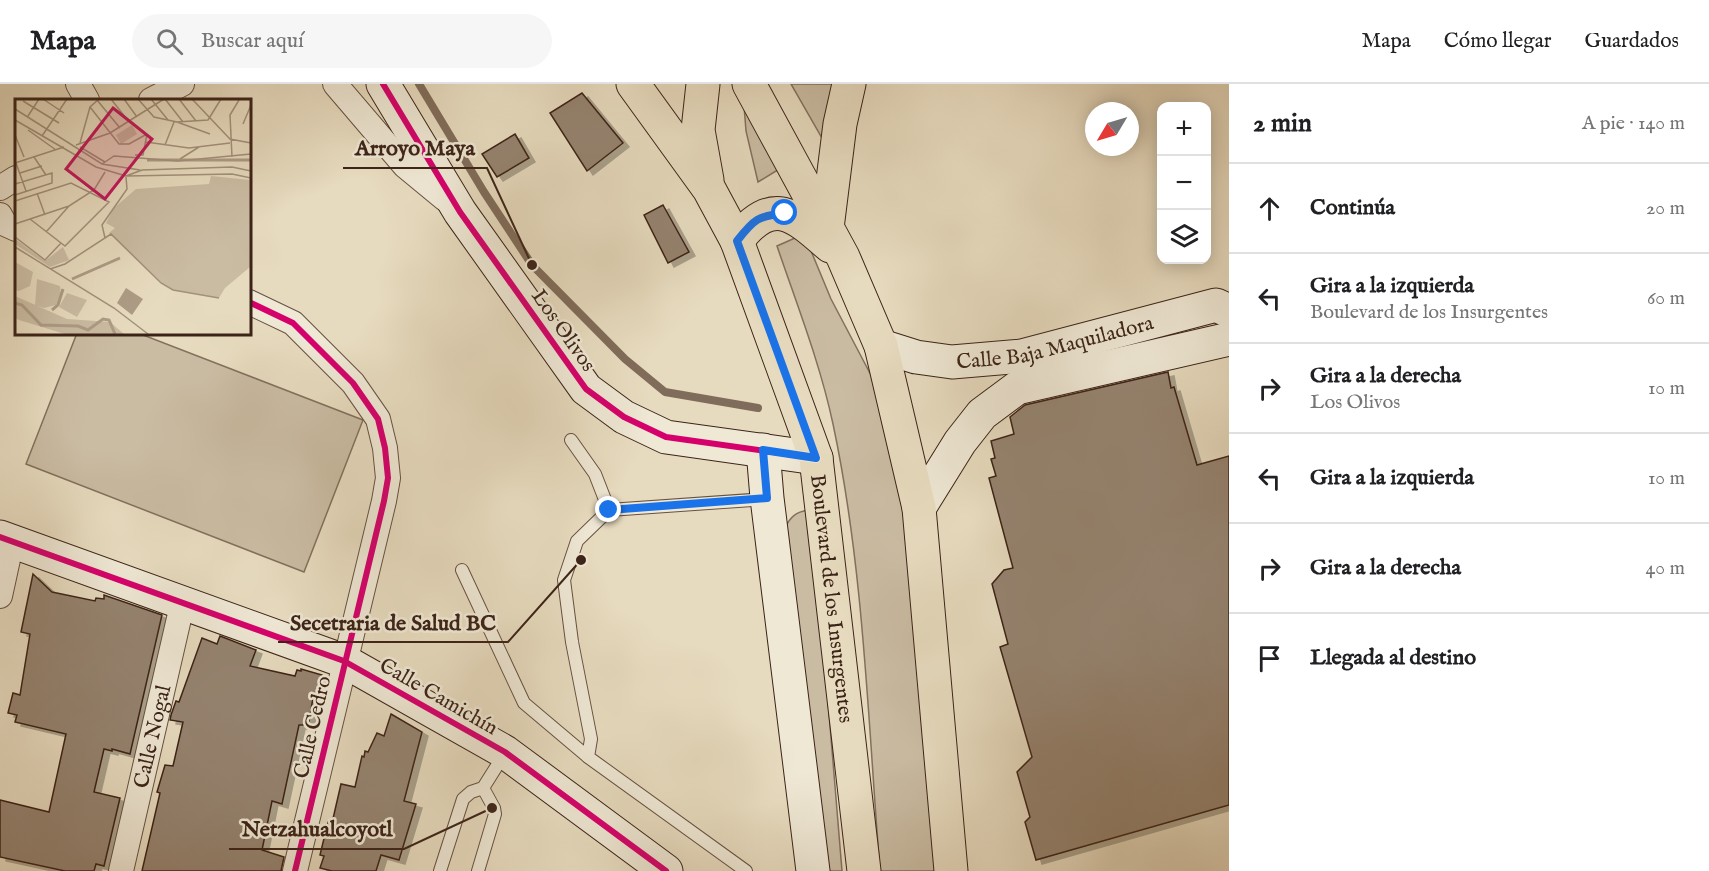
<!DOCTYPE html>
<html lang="es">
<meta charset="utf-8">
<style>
body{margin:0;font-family:"IM FELL English",serif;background:#f6f6f6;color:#202124}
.controls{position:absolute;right:18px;top:18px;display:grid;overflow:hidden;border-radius:12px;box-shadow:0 3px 15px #0003}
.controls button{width:54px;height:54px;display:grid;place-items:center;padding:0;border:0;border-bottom:2px solid #e0e0e0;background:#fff;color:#202124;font:30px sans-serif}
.compass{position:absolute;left:1085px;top:18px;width:54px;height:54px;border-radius:50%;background:#fff;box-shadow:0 3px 15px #0003;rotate:232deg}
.stop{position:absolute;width:18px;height:18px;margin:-14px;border:4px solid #1a73e8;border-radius:50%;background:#fff}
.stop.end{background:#1a73e8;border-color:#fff;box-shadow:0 2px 6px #0008}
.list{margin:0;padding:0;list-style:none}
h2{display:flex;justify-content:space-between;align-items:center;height:78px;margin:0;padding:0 24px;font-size:26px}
h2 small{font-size:20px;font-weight:400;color:#757577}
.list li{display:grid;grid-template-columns:39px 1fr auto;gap:18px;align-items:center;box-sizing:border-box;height:90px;padding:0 24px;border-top:2px solid #e0e0e0}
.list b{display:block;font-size:22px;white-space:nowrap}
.list p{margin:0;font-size:20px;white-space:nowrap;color:#757577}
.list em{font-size:20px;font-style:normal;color:#757577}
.icon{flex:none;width:33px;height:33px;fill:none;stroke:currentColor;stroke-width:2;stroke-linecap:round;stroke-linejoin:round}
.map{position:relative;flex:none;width:1229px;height:787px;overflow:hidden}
header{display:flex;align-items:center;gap:36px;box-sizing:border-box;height:84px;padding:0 30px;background:#fff;border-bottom:2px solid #e0e0e0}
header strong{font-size:28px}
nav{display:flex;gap:33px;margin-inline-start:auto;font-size:21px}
.search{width:420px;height:54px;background:#f6f6f6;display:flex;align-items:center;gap:15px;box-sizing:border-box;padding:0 21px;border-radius:33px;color:#757577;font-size:22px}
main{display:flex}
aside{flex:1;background:#fff}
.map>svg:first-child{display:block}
</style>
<header>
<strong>Mapa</strong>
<div class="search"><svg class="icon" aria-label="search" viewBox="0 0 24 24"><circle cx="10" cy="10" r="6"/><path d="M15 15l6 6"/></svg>Buscar aquí</div>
<nav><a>Mapa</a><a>Cómo llegar</a><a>Guardados</a></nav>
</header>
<main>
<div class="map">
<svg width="1229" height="787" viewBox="0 0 1229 787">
<defs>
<filter id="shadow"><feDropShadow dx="6" dy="4" stdDeviation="0" flood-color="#0004"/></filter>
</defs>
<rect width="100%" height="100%" fill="#e7dbbf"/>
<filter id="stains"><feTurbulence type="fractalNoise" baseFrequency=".00333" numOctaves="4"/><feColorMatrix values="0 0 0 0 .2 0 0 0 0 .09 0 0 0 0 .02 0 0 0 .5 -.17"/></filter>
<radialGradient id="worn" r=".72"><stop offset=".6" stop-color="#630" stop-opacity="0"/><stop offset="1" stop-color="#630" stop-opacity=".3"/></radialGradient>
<g fill="#cabca3" stroke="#83705e" stroke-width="1.5">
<path d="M791,0h45l-10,61z"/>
<path d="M743,9l41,77 -8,1 -18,11 -12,-51z"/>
<path d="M804,150l27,65 42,80 32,110 36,382h-61c-12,-149 -16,-301 -47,-447 -13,-61 -36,-119 -56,-178z"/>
<path d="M77,249h61l225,87 -59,152 -278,-108z"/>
<path d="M808,426l7,34 27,327h-23l-34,-343c5,-11 11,-16 23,-18z"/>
</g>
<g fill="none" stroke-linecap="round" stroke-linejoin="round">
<path stroke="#806c5a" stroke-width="8" d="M419,0l65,108 48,73 93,94 40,33 93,16"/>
</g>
<g fill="#95836f" stroke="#3c2318" stroke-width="1.5" filter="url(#shadow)">
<path d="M582,9l41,50 -36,28 -37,-58z"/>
<path d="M515,50l14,24 -32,19 -15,-23z"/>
<path d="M663,121l26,47 -21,11 -24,-48z"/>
<path d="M1168,288l3,16 3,-1 23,78 32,-9v349l-193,55 -11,-38 5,-5 -13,-45 15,-15 -32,-110 8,-3 -16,-60 12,-14 9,-2 -24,-90 7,-2 -5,-17 4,-1 -4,-17 23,-7 -4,-17 15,-12z"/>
<path d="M33,490l19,18 43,9 1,-3 8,1v-4l58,20 -32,139 -18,-5v2l-8,-2 -10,43 26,6 -16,68 -8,-2 -2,7h-29l-65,-14v-57l49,12 17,-78 -51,-12 2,-7 -9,-2 5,-20 7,2 10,-61 -9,-2z"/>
<path d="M220,552l36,14 -6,16 45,10 2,-6 4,1v-2l21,6 -5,24 -4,-1 -4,23 -3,-1 -2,5h-5l-17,79 -10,-3 -10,49 22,7 -3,14h-139l18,-78 -3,-1 8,-27 8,1 10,-44 -13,-2 1,-5 5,-14 3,1 23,-64 15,6z"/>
<path d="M391,630l31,18 -18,69 12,3 -17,56 -18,-5 -5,16h-44l-12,-3 4,-12 -4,-1 8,-33 4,1 9,-39 14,3 7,-31 2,1 1,-6 3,1 9,-19 7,3z"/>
</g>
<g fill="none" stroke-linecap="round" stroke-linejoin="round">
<g stroke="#675142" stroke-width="14">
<g id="lane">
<path d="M571,356l24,34 14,36"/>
<path d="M462,486l62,133 64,54"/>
<path d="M440,787l23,-72 8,-7 12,-4 22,-35"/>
<path d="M478,787l17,-57 -1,-6 -11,-20"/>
<path d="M746,787l-158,-114 3,-18 -19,-97 -8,-62 13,-39 32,-31 157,-11"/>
</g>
</g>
<g stroke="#675142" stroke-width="26">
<g id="street">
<path d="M78,0l9,16"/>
<path d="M335,0l70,82 40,33"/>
<path d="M151,16l31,-16"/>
<path d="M0,104l16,-10"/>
<path d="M0,131l5,9 11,5"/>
<path d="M249,218l44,21 60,60 25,36 7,29 3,30 -4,23 -89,370"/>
<path d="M0,512l12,-55"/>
<path id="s1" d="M121,787l62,-270"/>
</g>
</g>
<g stroke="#3c2318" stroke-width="35">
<g id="secondary">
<path d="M383,0l77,128 126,177 38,28 42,20 150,21"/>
<path id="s2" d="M881,262l35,11 36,5 70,-6 194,-51 13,6"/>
<path d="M763,366l4,48 46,373"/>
<path d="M919,424l41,-66 22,-28 35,-26 212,-49"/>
<path d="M0,453l344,124 161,91 161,119"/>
</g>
</g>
<g stroke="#3c2318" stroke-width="35">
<g id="primary">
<path id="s3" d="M633,0l76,105 28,52 79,217 48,413"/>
<path d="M703,0l-5,46 9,50"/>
<path d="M749,0l94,173 38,89 38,162 32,363"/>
<path d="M827,144l13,-104 9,-40"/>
<path d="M737,157c35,-47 58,-26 93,5"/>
</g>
</g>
<use href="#lane" stroke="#efe8d5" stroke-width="12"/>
<use href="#street" stroke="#efe8d5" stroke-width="24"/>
<use href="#secondary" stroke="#efe8d5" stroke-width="33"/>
<use href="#primary" stroke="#e7dbbf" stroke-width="33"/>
<g stroke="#efe8d5" stroke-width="10">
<g id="cycleway">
<path d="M383,0l77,128 126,177 38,28 42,20 150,21"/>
<path d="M249,218l44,21 60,60 25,36 7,29 3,30 -4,23 -89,370"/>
<path d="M0,453l344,124 161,91 161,119"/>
</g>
</g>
<use href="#cycleway" stroke="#d6006c" stroke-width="6"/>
</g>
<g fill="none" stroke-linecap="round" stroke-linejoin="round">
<path stroke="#1a73e8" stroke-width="8" d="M609,426l158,-12 -4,-48 53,8 -79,-217c17,-22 21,-25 48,-28"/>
</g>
<g text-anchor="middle" stroke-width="5" stroke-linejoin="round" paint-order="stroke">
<g font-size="21" fill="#3c2318" stroke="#efe8d5">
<text transform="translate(564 246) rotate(55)" y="7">Los Olivos</text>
<text dy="7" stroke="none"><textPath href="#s2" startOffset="178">Calle Baja Maquiladora</textPath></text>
<text dy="7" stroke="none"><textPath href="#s3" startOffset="561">Boulevard de los Insurgentes</textPath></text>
<text transform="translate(439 612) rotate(30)" y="7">Calle Camichín</text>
<text transform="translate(312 643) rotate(-77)" y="7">Calle Cedro</text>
<text dy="7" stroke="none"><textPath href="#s1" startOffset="138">Calle Nogal</textPath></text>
</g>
</g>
<g transform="translate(15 15)">
<rect width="236" height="236" fill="#e7dbbf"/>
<path d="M117,26l5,9 -16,10 -5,-9zM196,77l39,4v87l-25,21 -6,10 -46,-8 -12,-7 -52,-50 6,-5 -9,-5 8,-15 22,-19 73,-5zM0,140l30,22 18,-14 6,13 -19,7 -35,-23zM0,163l18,10 -3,14 -11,5 -4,-1zM22,180l23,7 1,10 -5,9 -12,3 -9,-3zM52,194l20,7 -10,17 -18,-10zM0,197l52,23 43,3 14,12h-59l-46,-14 -4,-2z" fill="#cabca3"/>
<path d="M111,189l17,11 -11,16 -15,-12z" fill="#ad9c86"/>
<path fill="none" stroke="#ad9c86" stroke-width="3" d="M132,61h104M57,180l48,-21M0,204l7,2 19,20 37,1 10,4 15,-11 6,1 6,14M37,211l6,-5 5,-16"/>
<path fill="none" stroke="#a3917c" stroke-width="1.5" d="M28,0l21,14M96,0l18,23M109,0l13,18M123,0l16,18 23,5 31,-2M136,0l17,21M150,0l18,23M164,0l17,22M177,0l38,40 21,4M82,1l23,28M8,2l36,22M75,8l29,37h10l18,-10M0,10l87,55 38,6M13,17l11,-17M0,21l81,47 30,9M193,21l13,-21M162,23l33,12M228,25l8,-19M13,31l28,20M0,36l9,22M27,37l25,-37M131,43l43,6 41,-5M65,44l10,-36 9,-8M61,46l34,-12 54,-34M150,46l9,-23M65,48l25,15M120,56h8l4,-21M19,58l12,18M217,58l-2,-42 9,-15M165,60l19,-12M0,64l49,-16M1,64l10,28M87,65l12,-8 64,5 73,-7M5,74l22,-7M111,77l16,-6 90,-3 19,4M112,77l105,-2 19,4M0,85l37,-11v10l-37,12M22,94l8,22M0,102l56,-18 38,19 -44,44 -35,-27M0,125l54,-18 25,-16 11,-18M31,133l23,-26M0,138l30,23 16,-17M90,139l-3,-13 25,-36 -1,-12M0,148l99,61 34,26M35,170l15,-5 46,-30 50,49 12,7 46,8"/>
<path fill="#c2185b" fill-opacity="0.15" stroke="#c2185b" stroke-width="3" d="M98,9l39,31 -47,60 -39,-30z"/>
<rect width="236" height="236" fill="none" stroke="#3c2318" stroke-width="3"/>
</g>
<path fill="none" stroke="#3c2318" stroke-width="2" d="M532 181L487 84H343M581 476L508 558H278M492 724L404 765H229"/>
<g fill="#3c2318" stroke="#efe8d5" stroke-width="2">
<circle cx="532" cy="181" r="6"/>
<circle cx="581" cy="476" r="6"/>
<circle cx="492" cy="724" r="6"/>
</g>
<g font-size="22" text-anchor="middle" font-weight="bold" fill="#3c2318" stroke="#efe8d5" stroke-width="5" stroke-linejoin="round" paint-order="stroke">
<text x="415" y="71">Arroyo Maya</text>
<text x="393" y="546">Secetraria de Salud BC</text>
<text x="317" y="752">Netzahualcoyotl</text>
</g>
<rect width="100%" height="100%" filter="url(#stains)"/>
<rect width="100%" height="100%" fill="url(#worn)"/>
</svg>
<div class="controls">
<button>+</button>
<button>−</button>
<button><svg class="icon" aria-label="layers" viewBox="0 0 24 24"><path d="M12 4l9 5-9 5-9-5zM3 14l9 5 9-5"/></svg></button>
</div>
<svg class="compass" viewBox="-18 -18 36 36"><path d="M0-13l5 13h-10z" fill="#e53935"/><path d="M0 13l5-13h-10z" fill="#757577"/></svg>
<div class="stop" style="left:785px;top:129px"></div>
<div class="stop end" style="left:609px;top:426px"></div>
</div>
<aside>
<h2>2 min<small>A pie · 140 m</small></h2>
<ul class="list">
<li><svg class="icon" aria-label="ahead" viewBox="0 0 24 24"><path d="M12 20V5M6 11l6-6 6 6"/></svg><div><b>Continúa</b></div><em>20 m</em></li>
<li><svg class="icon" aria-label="left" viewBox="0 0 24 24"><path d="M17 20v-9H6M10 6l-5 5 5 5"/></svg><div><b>Gira a la izquierda</b><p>Boulevard de los Insurgentes</p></div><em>60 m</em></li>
<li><svg class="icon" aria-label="right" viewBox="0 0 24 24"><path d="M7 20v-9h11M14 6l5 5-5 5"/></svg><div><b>Gira a la derecha</b><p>Los Olivos</p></div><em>10 m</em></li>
<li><svg class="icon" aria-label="left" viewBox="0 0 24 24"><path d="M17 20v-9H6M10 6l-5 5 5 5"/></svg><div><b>Gira a la izquierda</b></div><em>10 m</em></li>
<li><svg class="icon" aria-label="right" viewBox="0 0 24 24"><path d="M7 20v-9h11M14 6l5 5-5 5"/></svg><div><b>Gira a la derecha</b></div><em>40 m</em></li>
<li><svg class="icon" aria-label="arrive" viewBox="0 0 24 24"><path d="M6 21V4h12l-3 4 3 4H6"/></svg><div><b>Llegada al destino</b></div></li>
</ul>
</aside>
</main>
